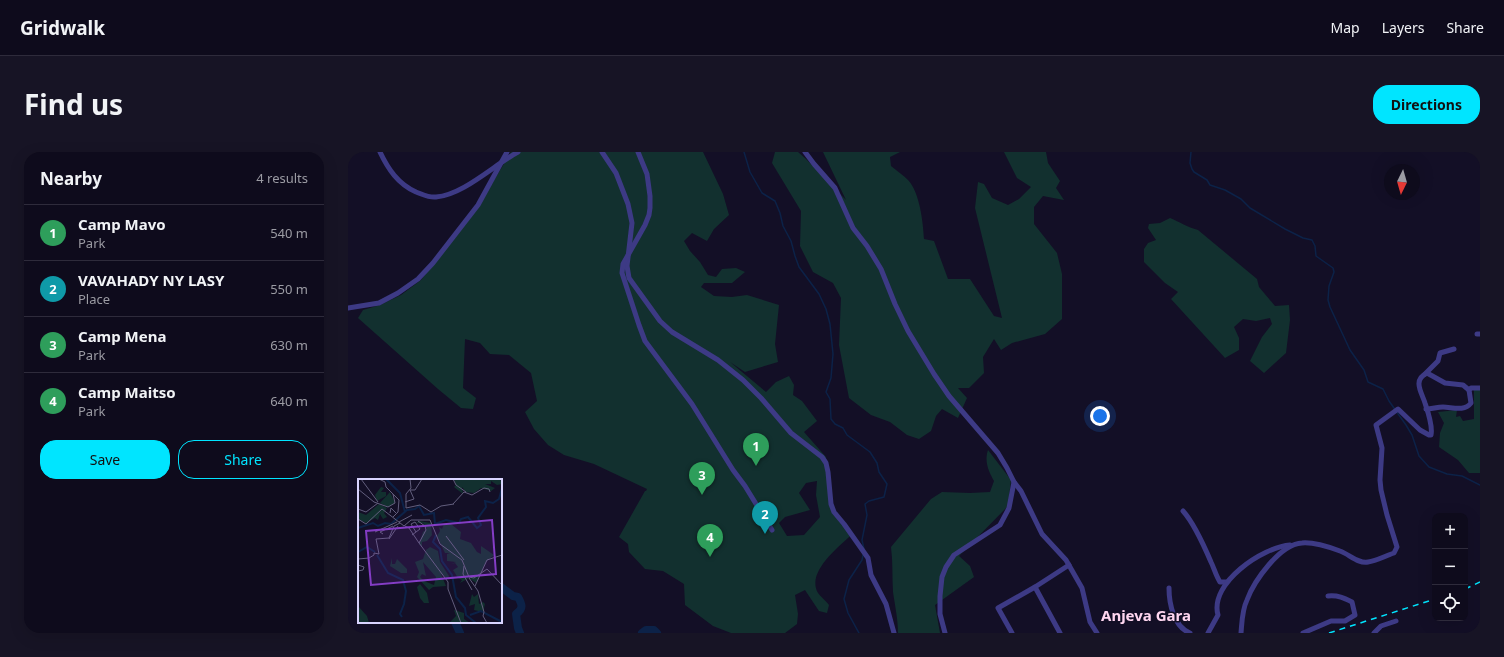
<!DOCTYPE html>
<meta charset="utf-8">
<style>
body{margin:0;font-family:"Noto Sans",sans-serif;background:#171425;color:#f1f3f6}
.controls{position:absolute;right:12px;bottom:12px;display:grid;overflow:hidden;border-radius:8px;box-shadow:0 4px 16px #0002}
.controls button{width:36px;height:36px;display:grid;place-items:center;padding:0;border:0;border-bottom:1px solid #2e2b3b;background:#0e0b1c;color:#f1f3f6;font:20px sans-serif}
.compass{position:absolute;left:1036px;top:12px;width:36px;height:36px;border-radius:50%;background:#0e0b1c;box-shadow:0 4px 16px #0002;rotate:185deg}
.you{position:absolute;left:752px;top:264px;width:14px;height:14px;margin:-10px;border:3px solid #fff;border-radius:50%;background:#1a73e8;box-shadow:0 0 0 6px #1a73e833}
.badge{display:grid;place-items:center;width:26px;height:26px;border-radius:50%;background:#00e5ff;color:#fff;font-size:13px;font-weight:700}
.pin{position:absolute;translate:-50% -33px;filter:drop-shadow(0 1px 2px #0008)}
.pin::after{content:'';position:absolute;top:21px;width:14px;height:12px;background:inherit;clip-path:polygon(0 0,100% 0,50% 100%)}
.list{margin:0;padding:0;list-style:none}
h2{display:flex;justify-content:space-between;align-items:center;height:52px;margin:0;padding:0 16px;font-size:17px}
h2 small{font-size:13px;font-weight:400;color:#9b9ba3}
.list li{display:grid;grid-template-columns:26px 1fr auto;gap:12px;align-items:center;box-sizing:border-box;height:56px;padding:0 16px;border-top:1px solid #2e2b3b}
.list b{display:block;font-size:15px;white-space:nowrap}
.list p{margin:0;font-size:13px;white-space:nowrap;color:#9b9ba3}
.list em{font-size:13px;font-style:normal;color:#9b9ba3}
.actions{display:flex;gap:8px;padding:12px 16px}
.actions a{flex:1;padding:9px 0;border:1px solid #00e5ff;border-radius:16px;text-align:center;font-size:14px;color:#00e5ff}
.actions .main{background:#00e5ff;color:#111}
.icon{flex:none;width:22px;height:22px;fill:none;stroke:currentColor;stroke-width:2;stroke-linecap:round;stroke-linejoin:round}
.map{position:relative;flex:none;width:1132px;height:481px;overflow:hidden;border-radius:16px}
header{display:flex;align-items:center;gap:24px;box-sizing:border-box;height:56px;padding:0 20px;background:#0e0b1c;border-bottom:1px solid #2e2b3b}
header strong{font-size:19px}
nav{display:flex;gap:22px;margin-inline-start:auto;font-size:14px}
.intro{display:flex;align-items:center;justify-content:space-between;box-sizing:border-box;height:96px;padding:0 24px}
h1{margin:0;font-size:28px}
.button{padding:10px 18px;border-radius:16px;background:#00e5ff;color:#111;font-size:14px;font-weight:700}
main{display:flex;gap:24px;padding:0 24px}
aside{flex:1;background:#0e0b1c;border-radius:16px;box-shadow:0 4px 16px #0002}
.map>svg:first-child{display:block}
</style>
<header>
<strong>Gridwalk</strong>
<nav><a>Map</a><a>Layers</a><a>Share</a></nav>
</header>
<div class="intro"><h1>Find us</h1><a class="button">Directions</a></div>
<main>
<aside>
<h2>Nearby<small>4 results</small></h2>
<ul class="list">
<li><span class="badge" style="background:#2e9e5b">1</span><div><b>Camp Mavo</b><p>Park</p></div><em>540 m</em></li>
<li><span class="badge" style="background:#0f9aa8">2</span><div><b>VAVAHADY NY LASY</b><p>Place</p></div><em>550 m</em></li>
<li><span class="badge" style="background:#2e9e5b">3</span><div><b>Camp Mena</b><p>Park</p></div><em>630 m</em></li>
<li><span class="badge" style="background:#2e9e5b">4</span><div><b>Camp Maitso</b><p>Park</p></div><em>640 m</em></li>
</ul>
<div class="actions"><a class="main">Save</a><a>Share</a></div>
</aside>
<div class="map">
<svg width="1132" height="481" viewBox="0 0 1132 481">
<rect width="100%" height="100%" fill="#130f26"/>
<g fill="#12302f" fill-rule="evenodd">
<path d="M163,0h192l20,42 6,21 -15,14 -7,12 -15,-8 -8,8 6,10 10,11 8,13 8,2 6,-8 14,-1 9,4 -13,11h-28l-3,4 13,9 18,1 15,-2 32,10 -4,39 3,18 -33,10 -15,-10 36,30 10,-10 13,-6 5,9 -1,10 9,6 15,20 -13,11 22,25 5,47 20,31c-13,13 -45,37 -33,58 3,4 8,8 11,12l-2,8 -8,-2 -14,-21 -10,5 3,19 -1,10 -12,9h-54l-18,-7 -28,-21 -1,-21 -21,-13 -18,-2 -16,-17 -1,-8 -9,-7 26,-46h1l1,-2 -53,-25 -30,-9 -16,-10 -14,-16 -9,-17 12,-11 -6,-28 -22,-18 -19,-1 -10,-11 -15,-4 -2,49 13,10 -3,11 -12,-1 -23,-19 -80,-71 5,-8 17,-5 21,-10 20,-15 58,-75zM469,329l-1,14 4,22 -16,18 -17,1 -8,-13 6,-6 25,-7 -11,-17 7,-10z"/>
<path d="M427,0h23l8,7 40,41 -23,-48h77l-10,5 1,9c5,4 12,9 17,14 12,13 15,42 16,59l10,2 14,38h22l24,37 8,2 -27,-110 3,-26 6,2 8,14 16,7 11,-6 12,-12 -14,-9 -13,-26h42l2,11 12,18 -4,7 8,12 -21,-4 -9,11v17l23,29 5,21v45l-17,15 -33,9 -11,7 -7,-11 -11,18 1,16 -15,15h-11l9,10 -9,20 -16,-9 -6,7 -5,15 -12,8 -12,-4 -17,-13 -19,-7 -22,-17 -10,-53 2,-47 -8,-15 -20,-11 -13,-26 1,-35 -29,-48z"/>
<path d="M822,66c10,4 17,9 28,12l59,49 2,8 16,19 14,-1 1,15 -4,33 -22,20 -14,-12 12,-24 10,-13 -2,-6 -14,3 -13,-2 -9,8 5,11v12l-14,8 -54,-59 7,-7 -13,-9 -21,-21v-13l4,-6 8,-3 -8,-12 1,-4 11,-1z"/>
<path d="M1126,237l6,1v83h-11l-11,-13 -19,-13 1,-14 4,-10 -6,-11 19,-2 -1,7 4,-1 3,5 11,-2z"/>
<path d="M640,298l23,30 -3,26 -49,50 11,10 4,11 -39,28 5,28h-42c0,-14 -3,-27 -5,-41 -1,-15 0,-30 -2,-45l40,-48 11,-7 28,1 20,-1 4,-11c-5,-9 -10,-19 -6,-31z"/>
</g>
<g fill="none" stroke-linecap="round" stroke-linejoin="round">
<g stroke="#0c2248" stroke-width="1.5">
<path d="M396,0l6,20 12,21 13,8 5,12 3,13 8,15 4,15 4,11 20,27 7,15 4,15 3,30 -2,24 -5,14 4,7 1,20 4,5 8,4 4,7 23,17 7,11 2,9 8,12 -3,13 -15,4 -4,3 2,11 -5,25 2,9"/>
<path d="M843,0l-1,11 2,6 2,3 13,8 3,5 15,5 16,9 9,9 35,21 18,9 9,2 3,6 1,10 17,12 1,4 -5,14 -1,14 2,7 20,43 14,20 4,12 15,7 6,12 17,24 6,10 7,21 10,11 18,7 15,2 18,9"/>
<path d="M511,481l-11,-20 -4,-14 5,-19 13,-20 1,-5"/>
</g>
<g stroke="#0c2248" stroke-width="8">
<path d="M153,435l12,9 5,1c4,7 6,12 -2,17l2,14 2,5"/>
<path d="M107,470l5,11"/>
<path d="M294,481l4,-3h8l3,3"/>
</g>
<g stroke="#3d3a85" stroke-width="5">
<path d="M32,0c8,17 18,32 36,40 6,2 13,6 20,5 27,-2 58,-32 82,-45"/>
<path d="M254,0l14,21 12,31 4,19 -5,43 2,12 31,43 12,11 46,28 25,20 18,18 30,35 31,24 4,6 2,9 3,32 3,8 10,12 24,34 3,17 15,29 8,29"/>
<path d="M290,0l9,22 3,22v12l-1,7 -4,10 -22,39 -1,9 17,52 6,16 47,63 41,66 12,16 27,44"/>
<path d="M457,0l9,12 21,24 18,40 14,18 14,23 14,35 13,27 26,43 15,22 49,57 9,15 7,14 -5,26 -9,17 -46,30 -8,12 -4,10 -2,19v18l5,19"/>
<path d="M0,156l31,-5 19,-10 20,-14 15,-16 45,-58 29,-53"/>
<path d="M1129,182h3"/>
<path d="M1077,222l13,-13 2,-8 14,-4"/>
<path d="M1078,257c6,0 11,-2 17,-2 9,0 21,5 28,-4l-2,-13 2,-2h9"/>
<path d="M666,330l7,9 21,43 24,26 16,28 8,34 7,11"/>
<path d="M835,359c10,11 22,37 28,51 3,6 5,14 9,20h6"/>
<path d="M687,435l25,46"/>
<path d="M821,436c0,16 5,39 21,45"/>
<path d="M664,481l-14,-25 37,-21 34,-22"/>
<path d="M860,481l10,-18c-9,-32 45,-68 72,-70"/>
<path d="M893,481c1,-11 1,-23 6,-33 7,-19 33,-56 55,-57 11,-1 27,4 38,8 9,3 18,13 28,11 8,-1 17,-6 26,-9l3,-6 -10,-32 -6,-25 -1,-10 2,-32 -6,-23 22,-16 22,21 9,5h2c2,-9 -3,-23 -6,-32 -3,-10 -13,-23 2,-30l18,10 18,2 6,5"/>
<path d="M955,481l28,-12h14l10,-6 -3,-13c-8,-4 -14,-7 -24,-6"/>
<path d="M1026,481l7,-7 15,-5"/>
</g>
<g stroke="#00e5ff" stroke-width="1.5" stroke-dasharray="6 5" stroke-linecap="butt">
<path d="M1117,437l15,-7"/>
<path d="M981,481l106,-34"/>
</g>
</g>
<g text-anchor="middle" stroke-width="3" stroke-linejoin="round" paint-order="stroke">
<g font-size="15" font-weight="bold" fill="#ffd6f0" stroke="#130f26">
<text x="798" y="469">Anjeva Gara</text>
</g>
</g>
<g transform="translate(10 327)">
<rect width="144" height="144" fill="#130f26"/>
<path d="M96,0h46l2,5 -5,1 -6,-4v3h-6l10,4 -4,3 -10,-3 -7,5 -8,-1 -4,-5 1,7 -9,-7 2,-2zM23,8l3,1 -3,4h5v4l-9,5 -2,-6zM32,13l5,11 -7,4 -8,-4zM21,25l8,4 -3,5 3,4 -4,2 -3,-5 -2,6 -3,-2 -9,5 -8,-4v-7l8,3zM61,42l12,2 1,12 -5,6 -5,1v5l-3,-3 4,-12 4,-3 -4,-6h-7zM86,45h7l10,8 -1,7 11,4 6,9 4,2v-8l13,9 -8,7 -10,21 -7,-5 -9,5 2,-3 -4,-2 -5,-8 5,-3 -3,-4 -4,1 5,-2 -9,-1v-7l3,-1h-5l-8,-17 3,-5 -1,-4 3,2zM72,68l8,4 2,11 9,14 -1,3 -7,-5 5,12 -13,1 -4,3 -12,-13 2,-5 -4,-10 8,-3 3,-9zM65,83l13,15 -2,8 -10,-4 -4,-4 2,-3 4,2zM34,79v6h3l2,-5 10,10v4h-6l-11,-7zM62,105l7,9 2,10h-5l-4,-5 -3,-11zM114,115l2,3 4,-3 1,10 4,-2 2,2 -2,8 -9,-2 1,-6 -6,2zM0,127l9,10 2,7h-11zM96,131l10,3v6l6,4h-21l7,-7z" fill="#12302f" fill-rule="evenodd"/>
<path fill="none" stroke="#0c2248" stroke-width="2" d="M28,0l14,14 5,19M0,49l15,-5 5,3 7,-3 6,1 16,-14 8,-1 4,-3 5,9 10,-2 1,11 11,-4 13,3 2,-4 7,-2 9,11 4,-3 -3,-7 8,-11 -1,-6 8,2 6,-4 3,-11M78,56l-3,7 7,7 2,12 10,14 4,22 9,11 1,7 10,8M0,73l9,-5 8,5M19,76l11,18 15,7 3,11 -2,13 -4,10 2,3M112,136l11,-4 21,11"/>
<path fill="none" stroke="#625e7d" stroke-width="1" d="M3,0l17,23M21,0l6,3 1,5 13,13 -1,12 -5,5M52,0l1,9 -5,6v14l14,-3 11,7 10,-6 13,-2M95,0l3,6 10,7M0,10l16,13 14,5 7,-4 -2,-9M52,11h5l7,-11M47,23l9,-3 -4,-9M95,25l11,-12 8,3 12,-7 5,1 1,3M0,30l8,3 12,-9M32,34l1,-5 5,5M0,40l8,5 16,-15 22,17 7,-6h19l10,24 22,16 7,17 5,1 13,-9 15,16M60,42l7,5 1,4 -7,13 29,39v7l13,34M41,43l13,-7M57,43l-4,2 5,8M47,47l4,2 10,15M17,53l22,-10M25,55l-3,-2 13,-6M54,56l8,-6 -5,-7M88,57l18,24M31,60l9,-13M0,80l11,-1 5,-3v-2l5,1 -3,-15 13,-1 5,-12 6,-3M0,86l6,2 -1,3 -5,1M106,87l-1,8 9,16M111,99l9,13 6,21 -1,4 4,7M117,107l12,-26 15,-5"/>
<path fill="#843dc5" fill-opacity="0.15" stroke="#843dc5" stroke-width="2" d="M134,41l4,54 -125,11 -5,-54z"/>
<rect width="144" height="144" fill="none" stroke="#d9d4ff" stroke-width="2"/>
</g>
</svg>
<div class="controls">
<button>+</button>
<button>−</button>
<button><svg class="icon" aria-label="locate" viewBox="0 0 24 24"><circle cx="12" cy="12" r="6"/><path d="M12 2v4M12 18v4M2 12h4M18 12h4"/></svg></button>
</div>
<svg class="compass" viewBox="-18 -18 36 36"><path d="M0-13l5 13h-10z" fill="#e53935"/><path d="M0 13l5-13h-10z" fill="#9b9ba3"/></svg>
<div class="you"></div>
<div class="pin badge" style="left:408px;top:314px;background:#2e9e5b">1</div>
<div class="pin badge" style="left:417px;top:382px;background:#0f9aa8">2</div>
<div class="pin badge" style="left:354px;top:343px;background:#2e9e5b">3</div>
<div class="pin badge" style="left:362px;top:405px;background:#2e9e5b">4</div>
</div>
</main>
